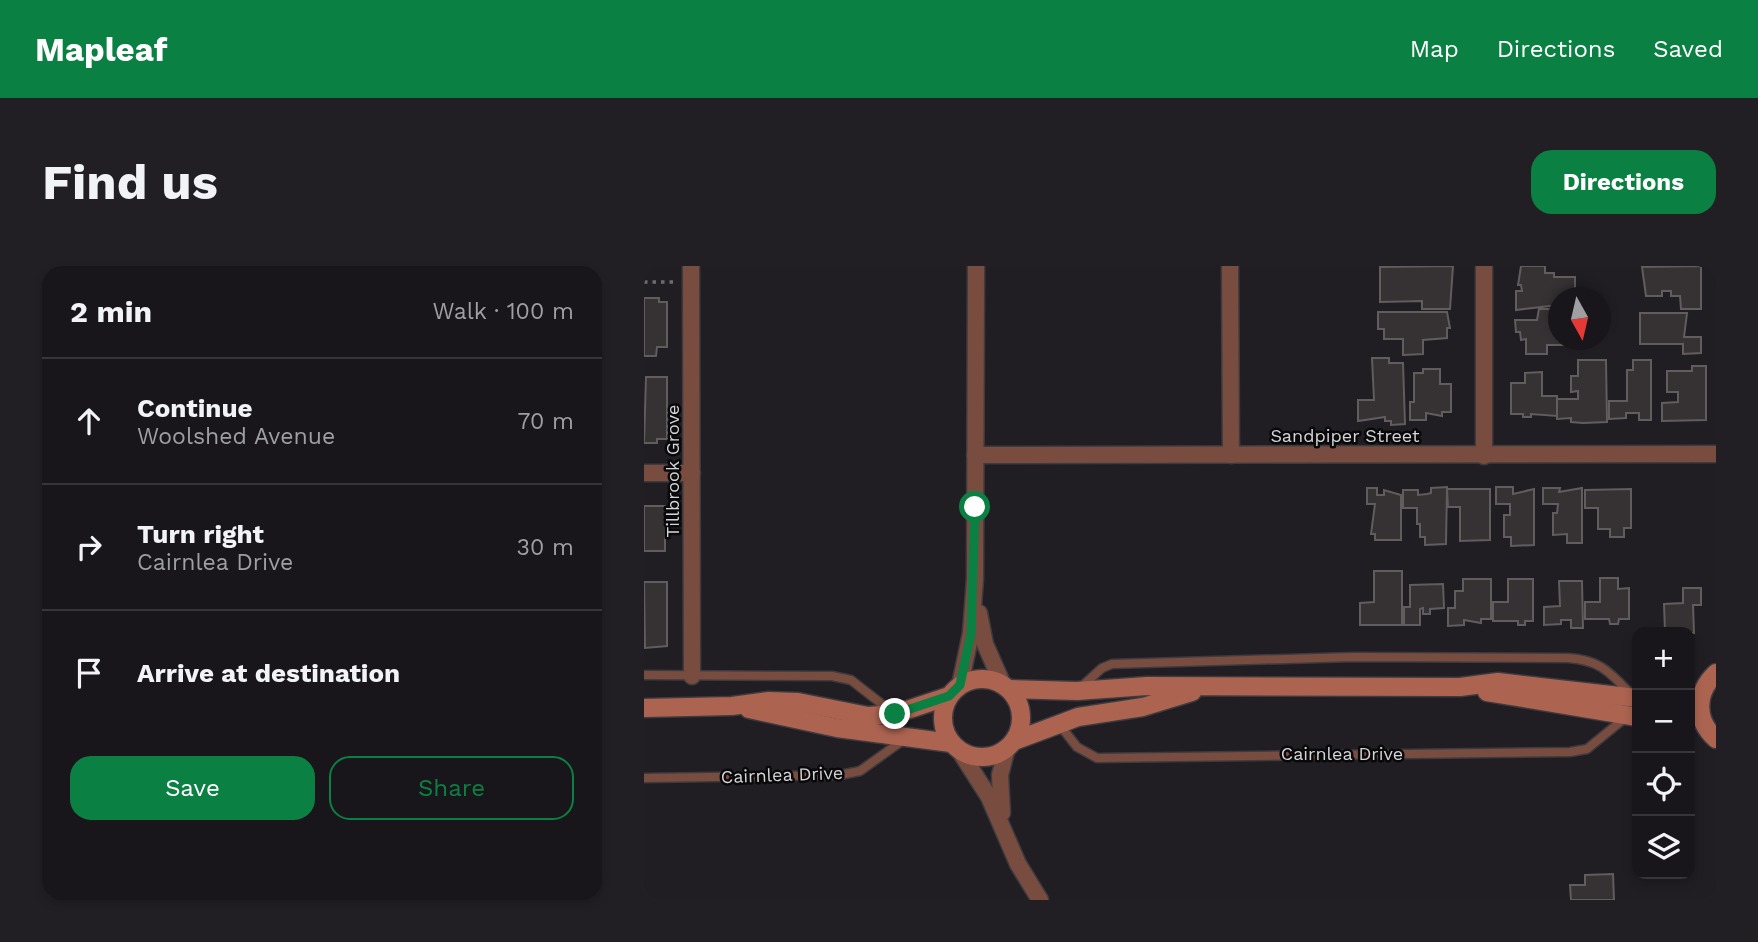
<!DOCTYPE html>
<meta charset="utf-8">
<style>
body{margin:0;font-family:"Work Sans",sans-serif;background:#211f23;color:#f1f3f6}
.controls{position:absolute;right:21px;bottom:21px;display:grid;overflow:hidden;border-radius:14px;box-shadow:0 4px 10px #0003}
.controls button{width:63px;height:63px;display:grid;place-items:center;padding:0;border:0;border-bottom:2px solid #363539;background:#18161a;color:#f1f3f6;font:35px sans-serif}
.compass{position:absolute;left:904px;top:21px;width:63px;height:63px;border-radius:50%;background:#18161a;box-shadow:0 4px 10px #0003;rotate:172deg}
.stop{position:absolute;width:21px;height:21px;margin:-16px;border:5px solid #0b8043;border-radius:50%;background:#fff}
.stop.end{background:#0b8043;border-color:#fff;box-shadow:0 2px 7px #0008}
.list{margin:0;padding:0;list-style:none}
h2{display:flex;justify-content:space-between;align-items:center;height:91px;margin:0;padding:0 28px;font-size:30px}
h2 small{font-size:23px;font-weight:400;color:#9f9fa2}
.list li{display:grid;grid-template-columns:46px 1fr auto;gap:21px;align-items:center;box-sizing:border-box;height:126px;padding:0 28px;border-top:2px solid #363539}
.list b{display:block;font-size:26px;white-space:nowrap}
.list p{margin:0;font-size:23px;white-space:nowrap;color:#9f9fa2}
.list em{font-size:23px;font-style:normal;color:#9f9fa2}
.actions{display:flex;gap:14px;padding:21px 28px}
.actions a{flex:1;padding:16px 0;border:2px solid #0b8043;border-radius:21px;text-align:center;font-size:24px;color:#0b8043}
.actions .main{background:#0b8043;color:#fff}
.icon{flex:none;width:38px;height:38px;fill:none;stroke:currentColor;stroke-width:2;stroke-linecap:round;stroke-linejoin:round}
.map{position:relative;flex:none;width:1072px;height:634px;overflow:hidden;border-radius:21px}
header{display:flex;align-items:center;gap:42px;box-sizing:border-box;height:98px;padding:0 35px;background:#0b8043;color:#fff}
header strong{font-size:33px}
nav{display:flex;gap:38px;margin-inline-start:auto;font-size:24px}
.intro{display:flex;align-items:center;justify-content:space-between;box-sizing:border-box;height:168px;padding:0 42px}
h1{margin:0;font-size:49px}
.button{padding:18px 32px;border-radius:21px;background:#0b8043;color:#fff;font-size:24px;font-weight:700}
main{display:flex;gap:42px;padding:0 42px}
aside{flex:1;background:#18161a;border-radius:21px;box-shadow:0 4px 10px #0003}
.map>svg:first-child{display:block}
</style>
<header>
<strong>Mapleaf</strong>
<nav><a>Map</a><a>Directions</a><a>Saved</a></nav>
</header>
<div class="intro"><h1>Find us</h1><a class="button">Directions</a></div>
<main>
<aside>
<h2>2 min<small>Walk · 100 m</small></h2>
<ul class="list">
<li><svg class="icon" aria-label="ahead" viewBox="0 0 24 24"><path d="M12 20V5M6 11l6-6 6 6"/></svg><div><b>Continue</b><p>Woolshed Avenue</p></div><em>70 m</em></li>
<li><svg class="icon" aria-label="right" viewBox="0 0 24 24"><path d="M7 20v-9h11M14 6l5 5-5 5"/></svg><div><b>Turn right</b><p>Cairnlea Drive</p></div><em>30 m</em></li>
<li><svg class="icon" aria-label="arrive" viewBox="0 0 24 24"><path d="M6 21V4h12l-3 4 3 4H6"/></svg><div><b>Arrive at destination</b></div></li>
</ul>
<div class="actions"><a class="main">Save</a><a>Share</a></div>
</aside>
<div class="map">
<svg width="1072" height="634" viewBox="0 0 1072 634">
<rect width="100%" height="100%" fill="#201e22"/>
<g fill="#363133" stroke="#615c5e" stroke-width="2">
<path d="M809,0l-3,43h-28v-8l-42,1v-35z"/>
<path d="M877,0h24v7h9v4h21v21h-17v7l-42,5v-19h6l-1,-6h-3z"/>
<path d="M1057,0v43h-20l-1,-13h-9v-5h-9v5h-16l-4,-29z"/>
<path d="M0,32h15v4h8v45h-10l-1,9h-12z"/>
<path d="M895,43h19v31h28v5h-39v9h-21v-15l-5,1 -1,-8h-4l-1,-12h22z"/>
<path d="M734,46h69l3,16h-3v10l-24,2v14l-20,1v-16h-19v-10h-6z"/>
<path d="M996,47h47l-3,24h17v16l-18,1v-10h-43z"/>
<path d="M728,92h17v5h14l2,61 -14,1v-4h-6v-4l-27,4v-21h16z"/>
<path d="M934,94h28l1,62 -24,1 -12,-1v-4l-14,1v-20h21v-8l-7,1v-16h7z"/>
<path d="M989,94h18v60h-12v-7h-13v5l-17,1v-18h18v-31h6z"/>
<path d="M1048,100h14v54l-44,1v-18l16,-1v-10h-11v-21h25z"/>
<path d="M779,103h17v15h11v28h-9v4l-16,-3v7h-16v-18h4v-29h9z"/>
<path d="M898,106v24h15v20l-26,-2v3h-8v-3h-12v-31h14v-10z"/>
<path d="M2,111h21v62h-10v4h-13z"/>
<path d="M803,221l-1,57 -21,1v-8h-5v-13h-3v-16h-14v-18h15v5l9,-1 4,-1v-5z"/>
<path d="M852,221h17v7l21,-5v56l-23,1v-9h-7v-22h6v-11h-14z"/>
<path d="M723,222h10v7h7v-5l17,5v45h-26v-6h-4l4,-30h-8z"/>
<path d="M899,222h17l-1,4 23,-4v55h-15v-9l-14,1v-22h4l1,-9h-15z"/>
<path d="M803,223h43v51l-30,1v-34h-12z"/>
<path d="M987,223v39h-7v9h-14v-8h-12v-21h-13v-18z"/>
<rect x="0" y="240" width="21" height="45"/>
<path d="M730,305h28v54h-42v-22l14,-1z"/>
<path d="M956,312h18v11l11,-1v31h-10l-1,5h-8l-1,-5h-24v-17h15z"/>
<path d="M819,313h28v40h-10v4l-17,-3v5l-16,1v-18h7v-17h8z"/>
<path d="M864,313h25v42h-8v4h-7v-4h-25v-19h15z"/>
<path d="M915,315h23l1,47h-12v-8h-10v4l-17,1v-18l16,-1z"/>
<path d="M0,316h23v64l-22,2z"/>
<path d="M799,318l1,24 -14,1v5h-7v-6l-3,1v16h-16v-18h6v-22z"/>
<path d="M1039,322h18v17h-8l1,28 -29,-1 -1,-28 19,-1z"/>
<path d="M969,608l1,26h-43l-1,-15h15v-10z"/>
</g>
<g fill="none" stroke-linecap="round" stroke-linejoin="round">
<g stroke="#3d3b3f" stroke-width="11">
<g id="lane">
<path d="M0,409l188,1 19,4 41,32"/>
<path d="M435,423l23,-21 10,-4 241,-7 215,1c33,2 42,15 64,37"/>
<path d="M415,458l18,23 20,11 473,-6 17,-3 38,-31"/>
<path d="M0,512l196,-3 20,-4 46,-33"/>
</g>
</g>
<g stroke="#3d3b3f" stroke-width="19">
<g id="street">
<path d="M47,0l1,410"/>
<path d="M586,0l1,189"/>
<path d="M840,0v190"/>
<path d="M331,189l741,-1"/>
<path d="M0,207h48"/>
<path d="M335,347l6,31 18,41"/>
<path d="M316,419l11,-52 4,-54 1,-313"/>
<path d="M315,484l30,47 29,67 22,36"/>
<path d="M358,547l-2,-38 7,-27"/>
</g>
</g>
<g stroke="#3d3b3f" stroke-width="21">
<g id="secondary">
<path d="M1072,407c-21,20 -21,47 0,66"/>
<circle cx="338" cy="452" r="39"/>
<path d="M365,423l68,2 70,-5 313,1 38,-5 139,16"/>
<path d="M843,426l150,25"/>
<path d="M0,442l88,-2 37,-5 29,1 70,14 27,-2 54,-18"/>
<path d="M105,443l88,19 114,15"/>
<path d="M370,475l64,-24 65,-10 49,-15"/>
</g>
</g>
<path stroke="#6e6c6f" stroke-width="3.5" stroke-dasharray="3.5 5" stroke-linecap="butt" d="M0,16h29v-4"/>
<use href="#lane" stroke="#794c40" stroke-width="8"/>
<use href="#street" stroke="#794c40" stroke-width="16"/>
<use href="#secondary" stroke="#ac6451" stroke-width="18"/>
</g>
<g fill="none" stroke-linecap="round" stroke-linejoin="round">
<path stroke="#0b8043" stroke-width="9" d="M251,448l54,-18 11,-11 11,-52 4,-126"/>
</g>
<g text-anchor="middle" stroke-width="5" stroke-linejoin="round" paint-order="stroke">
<g font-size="18" fill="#d5d4d6" stroke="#09080a">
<text x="701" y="176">Sandpiper Street</text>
<text transform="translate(29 205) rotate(-90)" y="6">Tillbrook Grove</text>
<text x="698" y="494">Cairnlea Drive</text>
<text transform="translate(138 509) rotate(-2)" y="6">Cairnlea Drive</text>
</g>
</g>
</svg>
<div class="controls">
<button>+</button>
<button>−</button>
<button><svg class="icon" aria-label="locate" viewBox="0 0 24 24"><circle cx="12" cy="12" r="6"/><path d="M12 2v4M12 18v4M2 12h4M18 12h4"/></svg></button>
<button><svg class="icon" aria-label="layers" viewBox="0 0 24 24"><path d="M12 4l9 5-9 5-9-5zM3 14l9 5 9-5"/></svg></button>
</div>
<svg class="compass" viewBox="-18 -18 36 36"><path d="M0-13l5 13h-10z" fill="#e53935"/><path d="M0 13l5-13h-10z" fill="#9f9fa2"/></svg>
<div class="stop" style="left:331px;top:241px"></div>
<div class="stop end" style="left:251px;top:448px"></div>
</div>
</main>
